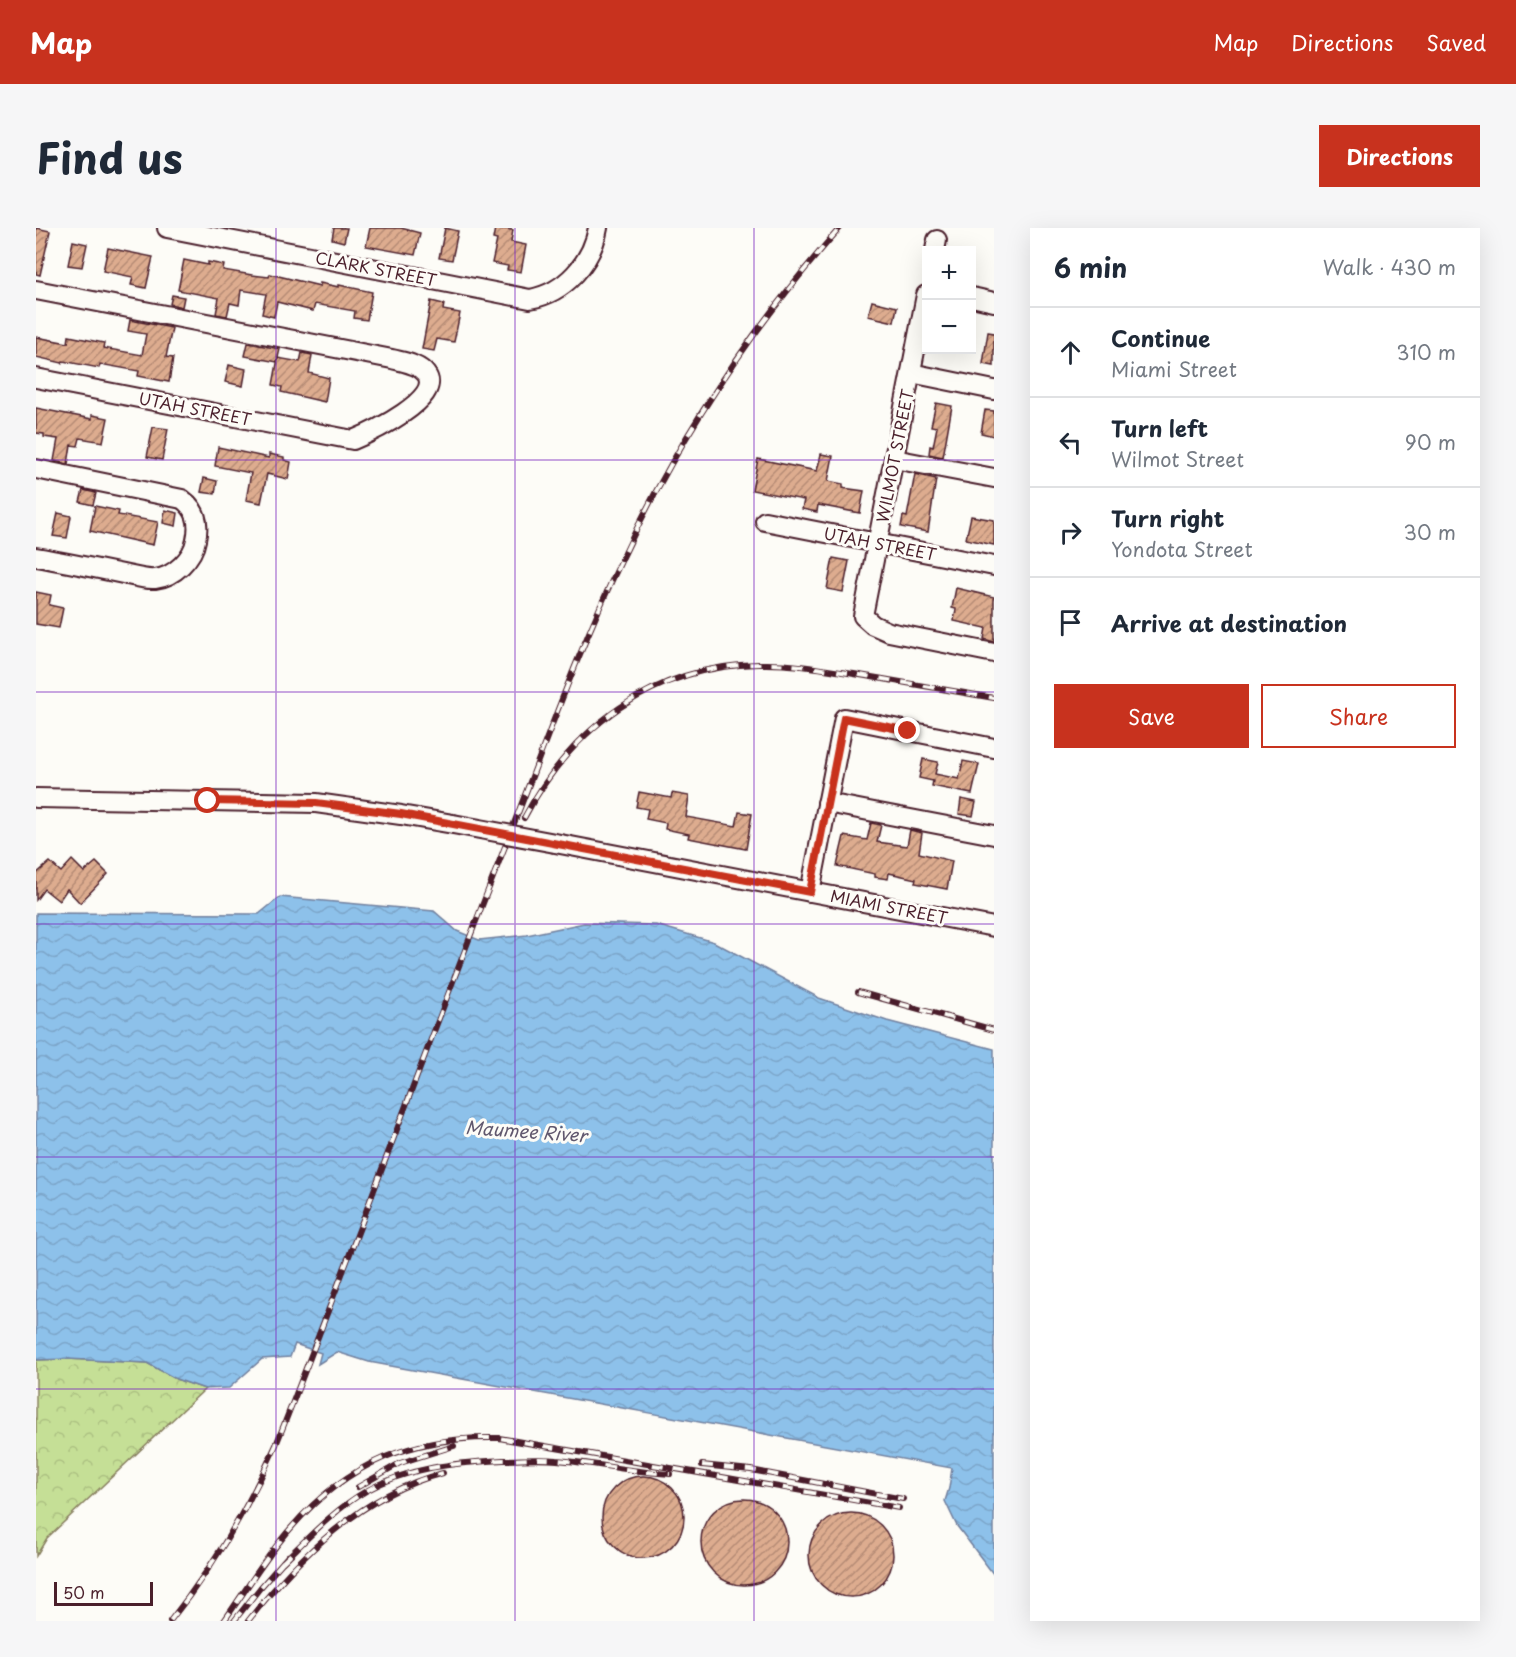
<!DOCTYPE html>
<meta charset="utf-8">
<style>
body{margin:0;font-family:"Playpen Sans",sans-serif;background:#f6f6f7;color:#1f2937}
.controls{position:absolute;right:18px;top:18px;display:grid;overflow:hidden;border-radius:0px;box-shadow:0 6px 24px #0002}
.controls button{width:54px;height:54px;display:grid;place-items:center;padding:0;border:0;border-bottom:2px solid #e0e1e3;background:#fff;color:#1f2937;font:30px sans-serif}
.scale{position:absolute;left:18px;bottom:15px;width:99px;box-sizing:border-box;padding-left:6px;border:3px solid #4a1f2b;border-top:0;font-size:16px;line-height:21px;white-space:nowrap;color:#4a1f2b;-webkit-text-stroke:4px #fdfcf7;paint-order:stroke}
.stop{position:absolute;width:18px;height:18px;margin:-14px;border:4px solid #c8321e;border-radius:50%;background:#fff}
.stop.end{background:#c8321e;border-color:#fff;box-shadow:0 2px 6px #0008}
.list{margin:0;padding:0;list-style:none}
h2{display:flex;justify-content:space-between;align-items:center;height:78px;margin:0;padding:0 24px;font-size:26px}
h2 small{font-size:20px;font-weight:400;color:#747a83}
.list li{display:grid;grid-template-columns:39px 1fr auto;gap:18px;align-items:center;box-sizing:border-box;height:90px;padding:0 24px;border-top:2px solid #e0e1e3}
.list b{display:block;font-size:22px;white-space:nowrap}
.list p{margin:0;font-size:20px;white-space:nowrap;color:#747a83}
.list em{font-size:20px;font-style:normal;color:#747a83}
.actions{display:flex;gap:12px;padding:18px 24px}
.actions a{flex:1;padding:14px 0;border:2px solid #c8321e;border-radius:0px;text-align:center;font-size:21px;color:#c8321e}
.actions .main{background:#c8321e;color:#fff}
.icon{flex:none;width:33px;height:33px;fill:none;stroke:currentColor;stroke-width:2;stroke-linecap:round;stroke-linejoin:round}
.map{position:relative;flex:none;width:958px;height:1393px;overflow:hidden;border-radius:0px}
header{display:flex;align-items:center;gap:36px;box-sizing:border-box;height:84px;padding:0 30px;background:#c8321e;color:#fff}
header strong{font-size:28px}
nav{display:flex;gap:33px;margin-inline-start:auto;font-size:21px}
.intro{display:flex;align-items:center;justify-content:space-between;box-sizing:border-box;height:144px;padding:0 36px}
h1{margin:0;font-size:42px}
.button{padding:15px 27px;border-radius:0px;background:#c8321e;color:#fff;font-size:21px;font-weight:700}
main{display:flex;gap:36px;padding:0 36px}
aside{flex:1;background:#fff;border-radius:0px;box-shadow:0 6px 24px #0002}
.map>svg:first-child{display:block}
</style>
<header>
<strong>Map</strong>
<nav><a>Map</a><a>Directions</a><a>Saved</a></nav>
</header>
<div class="intro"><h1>Find us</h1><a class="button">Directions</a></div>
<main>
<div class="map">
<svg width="958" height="1393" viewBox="0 0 958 1393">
<defs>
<pattern id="forest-crowns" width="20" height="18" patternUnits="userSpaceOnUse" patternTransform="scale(1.5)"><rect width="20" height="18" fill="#c5df96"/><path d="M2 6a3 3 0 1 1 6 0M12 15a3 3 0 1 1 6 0" fill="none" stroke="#abbf81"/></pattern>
<pattern id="water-waves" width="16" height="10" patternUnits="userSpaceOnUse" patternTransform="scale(1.5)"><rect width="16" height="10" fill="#8dc1ea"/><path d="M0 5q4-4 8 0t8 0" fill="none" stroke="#7ba5c9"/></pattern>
<pattern id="building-hatch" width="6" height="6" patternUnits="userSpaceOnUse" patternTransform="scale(1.5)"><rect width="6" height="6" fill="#ddac8f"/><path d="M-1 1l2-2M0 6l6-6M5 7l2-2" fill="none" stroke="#b58b75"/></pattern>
</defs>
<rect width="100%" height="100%" fill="#fdfcf7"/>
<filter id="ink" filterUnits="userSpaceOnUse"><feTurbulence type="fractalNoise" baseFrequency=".0167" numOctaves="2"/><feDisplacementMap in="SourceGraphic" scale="12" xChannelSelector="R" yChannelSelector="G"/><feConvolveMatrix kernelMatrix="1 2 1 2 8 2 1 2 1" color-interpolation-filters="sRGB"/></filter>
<g filter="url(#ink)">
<path fill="url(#forest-crowns)" stroke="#887f60" stroke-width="1.5" d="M31,1131l80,4 29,16 29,10 -158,149 -11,18v-196z"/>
<path fill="url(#water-waves)" stroke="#72809e" stroke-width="1.5" d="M244,669l154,14 23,20 22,9 48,-5 57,-12 72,2 58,17 105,56 68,23 107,28v526l-37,-49 -12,-25 4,-13 3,-20 -583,-106 -32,-10 -19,12 3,-11 -26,-9 -5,13 -28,2 -33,29 -24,1 -29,-10 -29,-16 -80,-4 -31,1v-447l223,1z"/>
<g fill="url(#building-hatch)" stroke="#4a1f2b" stroke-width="1.5">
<path d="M0,0l14,3 -10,44 -4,-1z"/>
<path d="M298,0h13l-3,14 -12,-3z"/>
<path d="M334,0h31l19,5 -5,22 -49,-9z"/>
<path d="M409,0l13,3 -6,29 -13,-2z"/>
<path d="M459,0l18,2 -2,12 15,3 -5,27 -14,-2 1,-4 -16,-3 5,-23 -4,-1z"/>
<path d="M37,13l14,3 -5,23 -14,-2z"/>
<path d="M72,20l45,9 -7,31 -15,-3 2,-8 -30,-6z"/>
<path d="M148,32l24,5v-3l16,3 -1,5 29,5 17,2 1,-3 50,12v-3l19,4v-2l33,7 -5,28 -13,-2 1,-7 -40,-7 -2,7 -36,-9 -3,15 -12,-3 4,-20 -25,-4 -2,15 -9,-2 -3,13 -11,-2 3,-16 -41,-8z"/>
<path d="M136,67l12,2 -2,10 -12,-3z"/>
<path d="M395,73l13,3 -1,6 17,3 -6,29 -17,-3 -3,12 -12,-2z"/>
<path d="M836,73l25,6 -3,15 -26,-6z"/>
<path d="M94,92l42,8 -6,29 7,1 -4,24 -31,-6 1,-5 -39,-7 -1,4 -36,-7 -1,2 -26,-6v-20l32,6 1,-7 35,7 -1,5 39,7 4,-21 -18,-3z"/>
<path d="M952,104l6,1v33l-11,-2z"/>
<path d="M212,115l32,6 -3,13 -32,-6z"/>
<path d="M266,125l10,2 -3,18 20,5 -4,24 -44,-10 1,-5 -9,-2 5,-27 22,4z"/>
<path d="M193,137l17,4 -3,17 -18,-4z"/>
<path d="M900,175l16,3 -9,51 -14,-3 1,-8 3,1 4,-20 -6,-1z"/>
<path d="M0,180l56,11v-4l16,3 -5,24 -23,-4 -2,8 -7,-1 -3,19 -14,-3 4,-22 -14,-2v-3l-8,-1z"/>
<path d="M949,182l9,1v25l-13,-3z"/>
<path d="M117,199l15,2 -6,31 -15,-3z"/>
<path d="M182,219l51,11v-4l15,3v3l7,2 -3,17 -21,-5 -6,29 -15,-3 5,-27 -36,-7z"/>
<path d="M785,226l12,2 -5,25 15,3v4l21,3 -4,22 -42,-8 -1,7 -15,-3 2,-9 -52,-10 6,-31 59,12z"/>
<path d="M879,246l21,5 -8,53 -27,-5 2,-11 4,1z"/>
<path d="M168,250l13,3 -2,13 -14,-2z"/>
<path d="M47,262l13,3 -3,12 -13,-3z"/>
<path d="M59,278l24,5 -1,4 40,7 -5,23 -63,-14z"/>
<path d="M129,282l13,3 -2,13 -13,-3z"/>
<path d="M22,285l13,3 -4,22 -14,-2z"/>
<path d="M935,288l23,4v25l-28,-6z"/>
<path d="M797,330l16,3 -6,31 -16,-3z"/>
<path d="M920,360l38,9v45l-10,-3 2,-11 -32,-7 2,-12 -4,-1z"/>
<path d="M0,364l15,3 -2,10 14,3 -4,20 -23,-4z"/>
<path d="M887,531l15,3 -3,12 24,5 4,-18 16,3 -7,30 -40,-8 1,-5 -14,-3z"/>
<path d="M603,564l32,6 1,-5 17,3 -3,21 50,9 3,-14 13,2 -6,35 -58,-11 1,-4 -24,-5 1,-6 -20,-4 2,-10 -12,-2z"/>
<path d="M925,571l15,3 -3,14 -14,-2z"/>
<path d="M835,595l10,2 -4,17 30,4 3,-16 12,3 -3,20 33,8 -5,28 -32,-6 1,-4 -27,-6 -1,6 -13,-2v-3l-38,-8 7,-30 23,4z"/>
<path d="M36,632l12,12 12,-10 12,12 -28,29 -13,-14 -8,12 -15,-12 -8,11v-26l14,-12 11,10z"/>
<circle cx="607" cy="1289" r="41"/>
<circle cx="708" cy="1314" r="43"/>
<circle cx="815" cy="1327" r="42"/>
</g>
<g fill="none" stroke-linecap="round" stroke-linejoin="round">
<g stroke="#4a1f2b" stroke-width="22">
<g id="minor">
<path d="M131,0l363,71c35,-6 62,-37 68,-71"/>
<path d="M899,22l2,-10"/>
<path d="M0,62l356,69c11,3 27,5 34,15 19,24 -56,59 -73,66l-317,-62"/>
<path d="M890,67l-63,321 10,9 16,7 105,21"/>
<path d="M936,69l22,5"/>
<path d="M875,145l83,17"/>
<path d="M858,231l100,19"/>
<path d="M0,241l146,30c14,10 18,23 14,41 -3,18 -22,37 -41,39 -10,1 -22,-3 -32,-5 -29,-6 -58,-12 -87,-17"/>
<path d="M729,293l229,45"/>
<path d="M0,570l280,5 85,12 52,9"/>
<path d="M791,575l167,32"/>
<path d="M519,615l439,84"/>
<path d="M774,664l34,-174 150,30"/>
</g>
</g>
<use href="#minor" stroke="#fdfcf7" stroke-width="18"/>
<g stroke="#4a1f2b" stroke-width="6">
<g id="rail">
<path d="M488,590c48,-91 129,-152 235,-154 32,-1 64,5 95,10 47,8 94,16 140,24"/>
<path d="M822,764l136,38"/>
<path d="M666,1237l49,5 152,29"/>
<path d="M322,1259l42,-24 54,-17"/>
<path d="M247,1334c26,-25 52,-53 83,-71 42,-24 89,-28 137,-31 18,0 36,-2 54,0 39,3 75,12 113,14"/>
<path d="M134,1393c43,-54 78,-113 106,-176 79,-200 152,-402 230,-601 38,-97 73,-196 118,-289 56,-119 129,-229 216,-327"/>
<path d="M188,1393c22,-31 42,-65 67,-93 57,-66 122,-92 208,-90l400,70"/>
<path d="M198,1393l26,-33 28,-32"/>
<path d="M212,1393c50,-64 114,-127 195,-148"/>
</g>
</g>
<use href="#rail" stroke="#fdfcf7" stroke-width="4" stroke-dasharray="11" stroke-linecap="butt"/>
<g stroke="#4a1f2b" stroke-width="22" stroke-linecap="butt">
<path id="minor-bridge" d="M417,596l102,19"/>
</g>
<use href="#minor-bridge" stroke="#fdfcf7" stroke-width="18"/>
</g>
</g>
<g fill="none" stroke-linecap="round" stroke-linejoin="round" filter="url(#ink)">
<path stroke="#c8321e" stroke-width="8" d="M172,573l108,2 85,11 409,78 34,-174 64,13"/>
</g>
<path fill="none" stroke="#7b2cbf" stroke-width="1.5" stroke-opacity="0.55" d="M240,0v1393M479,0v1393M718,0v1393M0,232h958M0,464h958M0,696h958M0,929h958M0,1161h958"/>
<g text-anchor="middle" stroke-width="6" stroke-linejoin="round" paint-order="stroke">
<g font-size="16" fill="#4a1f2b" stroke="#fdfcf7">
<text transform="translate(340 41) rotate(11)" y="6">CLARK STREET</text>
<text transform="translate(159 181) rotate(11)" y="6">UTAH STREET</text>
<text transform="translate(859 228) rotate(-79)" y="6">WILMOT STREET</text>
<text transform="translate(844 316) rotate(11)" y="6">UTAH STREET</text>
<text transform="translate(853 679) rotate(11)" y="6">MIAMI STREET</text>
</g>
<g font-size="18" font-style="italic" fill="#61586e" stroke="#fdfcf7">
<text transform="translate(490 904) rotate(4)" y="6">Maumee River</text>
</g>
</g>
</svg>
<div class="controls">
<button>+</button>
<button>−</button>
</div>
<div class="scale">50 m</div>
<div class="stop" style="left:172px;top:573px"></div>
<div class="stop end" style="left:872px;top:503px"></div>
</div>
<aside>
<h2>6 min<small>Walk · 430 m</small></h2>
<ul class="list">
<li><svg class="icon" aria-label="ahead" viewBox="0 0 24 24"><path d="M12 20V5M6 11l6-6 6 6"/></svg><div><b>Continue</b><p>Miami Street</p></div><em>310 m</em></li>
<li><svg class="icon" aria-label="left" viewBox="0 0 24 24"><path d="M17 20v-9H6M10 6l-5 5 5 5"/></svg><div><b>Turn left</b><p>Wilmot Street</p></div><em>90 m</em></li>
<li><svg class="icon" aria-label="right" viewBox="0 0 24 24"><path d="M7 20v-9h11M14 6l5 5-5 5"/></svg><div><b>Turn right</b><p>Yondota Street</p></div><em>30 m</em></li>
<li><svg class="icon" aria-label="arrive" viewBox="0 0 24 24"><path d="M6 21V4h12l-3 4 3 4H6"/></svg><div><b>Arrive at destination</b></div></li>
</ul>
<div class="actions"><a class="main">Save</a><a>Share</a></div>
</aside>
</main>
